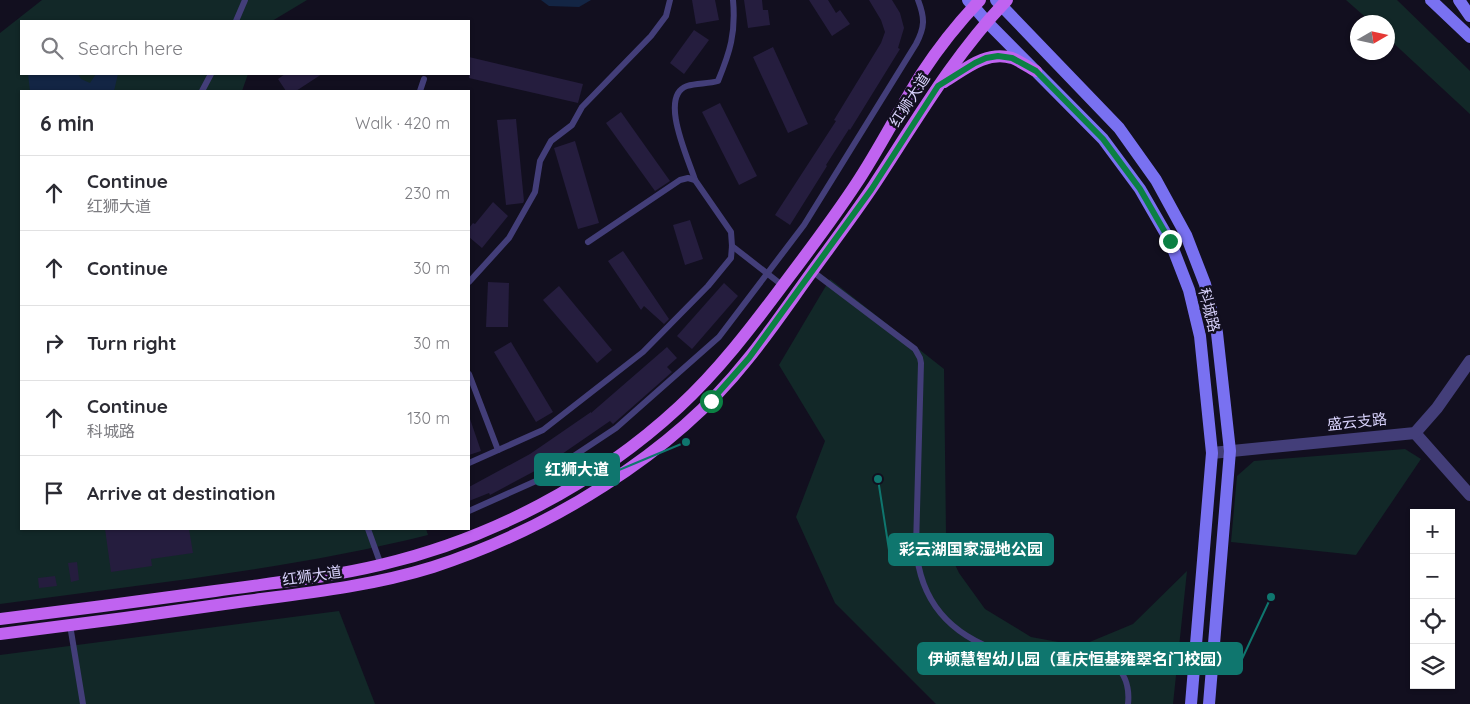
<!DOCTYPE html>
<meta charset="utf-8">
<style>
body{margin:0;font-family:Quicksand,"Noto Sans SC",sans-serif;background:#f2f2f3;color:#2b2b33}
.controls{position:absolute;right:15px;bottom:15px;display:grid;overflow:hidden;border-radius:0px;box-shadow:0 1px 4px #0004}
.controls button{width:45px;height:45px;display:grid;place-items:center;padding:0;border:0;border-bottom:1px solid #e1e1e2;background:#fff;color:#2b2b33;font:25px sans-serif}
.compass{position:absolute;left:1350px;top:15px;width:45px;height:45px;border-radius:50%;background:#fff;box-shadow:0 1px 4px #0004;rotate:81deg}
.stop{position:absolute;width:15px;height:15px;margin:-11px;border:4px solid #0b8043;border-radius:50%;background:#fff}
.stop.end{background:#0b8043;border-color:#fff;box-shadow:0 1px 5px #0008}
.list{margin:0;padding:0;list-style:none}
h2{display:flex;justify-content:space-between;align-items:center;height:65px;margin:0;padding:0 20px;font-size:21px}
h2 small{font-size:16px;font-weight:400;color:#7c7c81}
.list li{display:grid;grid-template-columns:32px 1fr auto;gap:15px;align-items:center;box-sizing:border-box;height:75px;padding:0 20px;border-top:1px solid #e1e1e2}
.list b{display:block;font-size:19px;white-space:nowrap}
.list p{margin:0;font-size:16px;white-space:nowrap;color:#7c7c81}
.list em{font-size:16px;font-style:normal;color:#7c7c81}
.icon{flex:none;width:28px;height:28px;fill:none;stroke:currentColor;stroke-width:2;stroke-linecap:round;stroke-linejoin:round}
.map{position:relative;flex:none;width:1470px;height:704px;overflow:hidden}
.search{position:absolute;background:#fff;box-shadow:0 1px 4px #0004;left:20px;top:20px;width:450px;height:55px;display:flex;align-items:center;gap:12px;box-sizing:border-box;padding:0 18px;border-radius:0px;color:#7c7c81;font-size:19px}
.panel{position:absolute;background:#fff;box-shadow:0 1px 4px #0004;left:20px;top:90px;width:450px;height:440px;border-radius:0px}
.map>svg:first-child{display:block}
</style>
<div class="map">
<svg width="1470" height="704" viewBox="0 0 1470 704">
<rect width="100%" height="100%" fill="#120f1f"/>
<g fill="#122828">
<path d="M42,0h265l-35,21h-251v53h227l-6,17h-221v438h405l2,6c-140,35 -285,49 -428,69v-571z"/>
<path d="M1346,0h51l73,71v43l-82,-76v-16h-17z"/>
<path d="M830,279l114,90 2,165 4,20 9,19 26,36 46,28 49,9 53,-22 54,-53 -14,133h-237l-101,-101 -39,-86 29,-76 -46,-76z"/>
<path d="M1405,449l16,10 -65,96 -125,-13 6,-66 17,-15z"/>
<path d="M339,611l36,93h-375v-49z"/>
</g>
<g fill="#132544">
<path d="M541,0h50l-12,7 -30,-1z"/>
<path d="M28,74h50l3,5 9,4 6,-9h22l-4,17h-84z"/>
</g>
<g fill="#251d3e">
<path d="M692,0h23l4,20 -23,4z"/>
<path d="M744,0h18l1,10h5l2,15 -22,3z"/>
<path d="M809,0h19l8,13 4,-3 10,14 -18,12z"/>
<path d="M869,0h23l8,13 4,15 -6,20 2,1 -50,81 -1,-1 -23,36 1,1 -37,59 -15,-10 61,-94 -2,-1 47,-77 4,-11 -4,-12z"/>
<path d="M694,30l15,10 -25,34 -14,-11z"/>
<path d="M773,47l35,77 -20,9 -35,-76z"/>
<path d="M469,57l114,27 -5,19 -109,-25z"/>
<path d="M285,74h37l-26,17h-10l-8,-12z"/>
<path d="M720,103l37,73 -18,9 -37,-73z"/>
<path d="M621,112l49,69 -15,10 -49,-68z"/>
<path d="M516,119l8,82 -1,2 -17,2 -9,-85z"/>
<path d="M575,141l24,82 -21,6 -24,-81z"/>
<path d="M493,202l15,14 -26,32 -13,-11v-9l4,-5 2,1z"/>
<path d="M690,220l13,39 -18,6 -12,-40z"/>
<path d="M623,251l46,68 -5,5 -20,-18 -3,4 -33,-49z"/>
<path d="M488,282l21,1 -1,44h-22z"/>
<path d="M724,283l14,13 -46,53 -15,-13z"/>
<path d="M559,286l53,64 -15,13 -54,-63z"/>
<path d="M511,342l42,70 -17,10 -42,-70z"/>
<path d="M667,347l10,11 -10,9 5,5 -59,52 -3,-3 -64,44 -56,30 -1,-2 -20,8v-14l61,-33 61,-42v1z"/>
<path d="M469,419h1l11,32 -12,4z"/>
<path d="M105,529h84l4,24 -42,6 1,7 -41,6z"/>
<path d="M77,562l2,18 -8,2 -3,-19z"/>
<path d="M55,576l2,10 -18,2 -1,-10z"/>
</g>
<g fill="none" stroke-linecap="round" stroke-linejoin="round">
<g stroke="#433e79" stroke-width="6">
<path d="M236,21l9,-21"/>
<path d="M202,91l9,-17"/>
<path d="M420,91l4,-12"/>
<path d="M695,180c-6,-20 -37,-84 -8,-94 10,-3 21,-2 31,-5 12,-29 18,-48 15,-81"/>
<path d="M732,246l50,39"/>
<path d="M812,271l103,78 5,9 1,5 -5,184c4,55 34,88 86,105l107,8c15,10 21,26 19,44"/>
<path d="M469,282l40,-44 26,-46 5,-31 11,-20 21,-16 10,-18 69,-71 15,-20 4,-16"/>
<path d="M469,374l29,76"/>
<path d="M469,463l74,-33 100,-78 65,-66 23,-28 1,-12 -1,-14 -36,-52 -7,-2 -8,2 -92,62"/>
<path d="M469,511l67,-30 80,-53 103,-91 85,-112 112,-181c9,-17 9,-26 2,-44"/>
<path d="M368,529l13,36"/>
<path d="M70,625l13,79"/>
</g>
<g stroke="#433e79" stroke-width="12">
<path d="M1415,433l55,62"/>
<path d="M1212,453l203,-20 22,-25 33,-47"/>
</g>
<g stroke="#7971f1" stroke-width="12">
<path d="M968,0l19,22 116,117 37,50 30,52 19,49 11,46 12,117 -21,251"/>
<path d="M996,0l123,128 37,52 30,55 19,49 12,49 13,118 -21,253"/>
<path d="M1431,0l39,37"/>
<path d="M1459,0l11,16"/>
</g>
<g stroke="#c063f0" stroke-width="12">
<path d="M944,82c20,-12 42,-32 68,-24 8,3 16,9 24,13"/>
<path d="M0,619c72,-9 143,-18 215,-28 55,-8 111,-13 165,-26 110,-26 216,-81 299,-158 39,-36 72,-79 104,-122 25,-33 50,-66 73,-101 24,-36 43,-75 66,-111 17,-26 37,-51 58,-73"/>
<path d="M0,634c82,-10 164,-21 246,-33 62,-8 126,-15 187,-34 114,-37 239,-112 314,-207 23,-28 43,-58 64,-87 21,-29 43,-58 63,-88 42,-64 80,-130 133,-185"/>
</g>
</g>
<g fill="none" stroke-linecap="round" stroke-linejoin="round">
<path stroke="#0b8043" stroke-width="6" d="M711,401l38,-43 122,-168 67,-104 37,-23 11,-5 12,-2 14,2 24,13 67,68 37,50 30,52"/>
</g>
<g text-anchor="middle" stroke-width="5" stroke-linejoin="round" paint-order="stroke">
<g font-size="15" fill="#d7d1fa" stroke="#120f1f">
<text transform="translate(910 100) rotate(-57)" y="5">红狮大道</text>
<text transform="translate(1209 310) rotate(76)" y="5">科城路</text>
<text transform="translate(1357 422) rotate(-6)" y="5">盛云支路</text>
<text transform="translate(312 576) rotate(-8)" y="5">红狮大道</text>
</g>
</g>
<path fill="none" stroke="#0f766e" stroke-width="2" d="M686 442L619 470M878 479L889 550M1271 597L1242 659"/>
<g fill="#0f766e" stroke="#120f1f" stroke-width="2">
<circle cx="686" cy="442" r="5"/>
<circle cx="878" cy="479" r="5"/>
<circle cx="1271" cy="597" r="5"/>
</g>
<g fill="#0f766e" stroke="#0f766e" stroke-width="2">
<rect x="535" y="454" width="84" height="31" rx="5"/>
<rect x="889" y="534" width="164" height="31" rx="5"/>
<rect x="918" y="643" width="324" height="31" rx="5"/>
</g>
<g font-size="16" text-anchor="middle" font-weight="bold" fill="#fff">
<text x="577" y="475">红狮大道</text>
<text x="971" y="555">彩云湖国家湿地公园</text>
<text x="1080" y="665">伊顿慧智幼儿园（重庆恒基雍翠名门校园）</text>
</g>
</svg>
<div class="controls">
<button>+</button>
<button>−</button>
<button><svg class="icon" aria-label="locate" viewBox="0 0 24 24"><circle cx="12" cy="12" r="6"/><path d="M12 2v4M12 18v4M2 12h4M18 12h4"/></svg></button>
<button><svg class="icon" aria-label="layers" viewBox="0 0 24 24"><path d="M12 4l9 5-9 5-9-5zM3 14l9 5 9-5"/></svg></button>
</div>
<svg class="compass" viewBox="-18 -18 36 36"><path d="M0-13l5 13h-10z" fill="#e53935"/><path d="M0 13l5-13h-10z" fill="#7c7c81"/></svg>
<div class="stop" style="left:711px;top:401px"></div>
<div class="stop end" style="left:1170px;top:241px"></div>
<div class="search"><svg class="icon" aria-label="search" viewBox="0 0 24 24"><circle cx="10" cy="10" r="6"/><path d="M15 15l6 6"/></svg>Search here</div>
<section class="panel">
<h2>6 min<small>Walk · 420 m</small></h2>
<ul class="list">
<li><svg class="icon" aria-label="ahead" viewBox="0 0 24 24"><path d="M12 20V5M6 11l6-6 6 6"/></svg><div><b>Continue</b><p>红狮大道</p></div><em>230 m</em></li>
<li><svg class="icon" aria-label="ahead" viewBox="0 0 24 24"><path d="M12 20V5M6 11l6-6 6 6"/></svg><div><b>Continue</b></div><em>30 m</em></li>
<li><svg class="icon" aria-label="right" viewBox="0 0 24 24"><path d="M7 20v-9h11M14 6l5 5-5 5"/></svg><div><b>Turn right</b></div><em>30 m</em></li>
<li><svg class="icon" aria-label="ahead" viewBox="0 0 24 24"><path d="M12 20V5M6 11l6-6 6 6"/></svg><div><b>Continue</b><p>科城路</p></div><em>130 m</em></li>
<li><svg class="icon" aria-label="arrive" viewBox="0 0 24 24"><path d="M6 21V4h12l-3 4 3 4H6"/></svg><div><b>Arrive at destination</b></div></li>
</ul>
</section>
</div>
